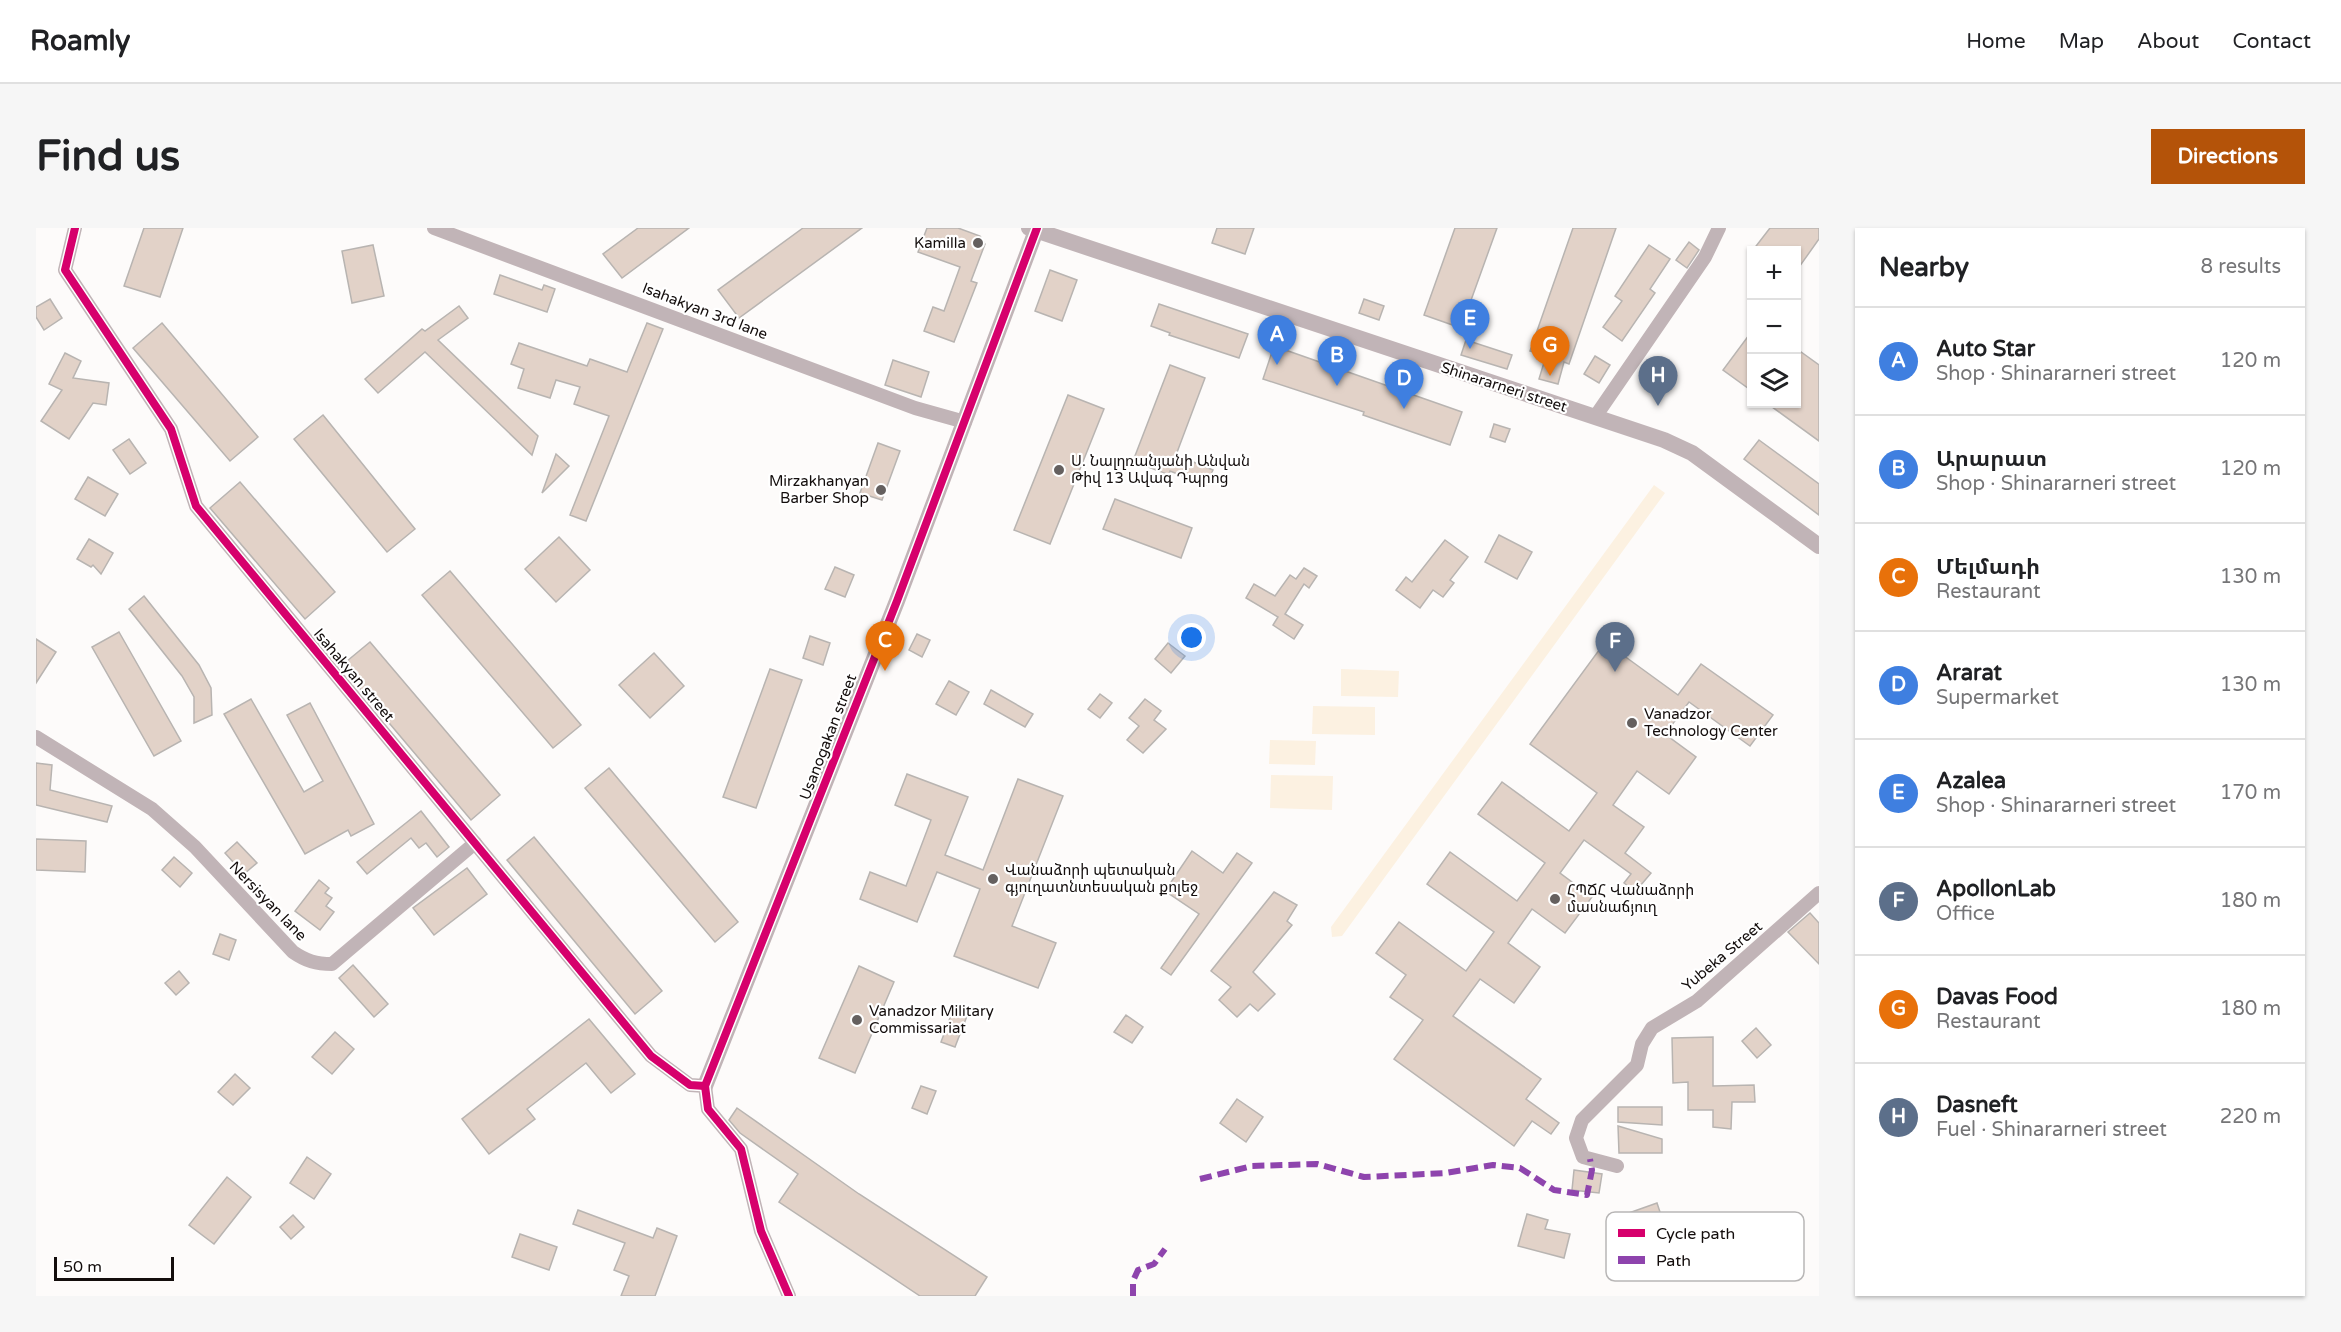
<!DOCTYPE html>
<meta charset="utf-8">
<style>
body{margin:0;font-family:"Varela Round","Noto Sans Armenian",sans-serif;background:#f6f6f6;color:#202124}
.controls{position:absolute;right:18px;top:18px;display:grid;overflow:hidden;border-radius:0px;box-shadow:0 2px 4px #0004}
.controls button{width:54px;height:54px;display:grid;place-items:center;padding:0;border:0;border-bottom:2px solid #e0e0e0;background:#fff;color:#202124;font:30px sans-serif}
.scale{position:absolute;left:18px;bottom:15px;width:120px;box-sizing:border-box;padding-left:6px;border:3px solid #130d0c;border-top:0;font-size:16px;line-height:21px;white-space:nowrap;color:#130d0c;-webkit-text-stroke:4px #fff;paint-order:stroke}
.you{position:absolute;left:1156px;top:410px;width:21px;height:21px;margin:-15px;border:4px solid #fff;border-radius:50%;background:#1a73e8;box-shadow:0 0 0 9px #1a73e833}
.badge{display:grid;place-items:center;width:39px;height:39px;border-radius:50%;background:#b45309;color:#fff;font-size:20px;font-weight:700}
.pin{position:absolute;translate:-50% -50px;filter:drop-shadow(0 2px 3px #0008)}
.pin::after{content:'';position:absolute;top:32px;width:21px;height:18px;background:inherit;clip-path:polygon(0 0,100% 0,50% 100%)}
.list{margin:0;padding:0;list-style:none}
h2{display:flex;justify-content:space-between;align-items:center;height:78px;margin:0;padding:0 24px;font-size:26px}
h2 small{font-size:20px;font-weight:400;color:#757577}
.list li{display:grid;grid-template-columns:39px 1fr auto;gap:18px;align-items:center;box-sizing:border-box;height:108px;padding:0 24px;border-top:2px solid #e0e0e0}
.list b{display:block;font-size:22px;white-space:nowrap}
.list p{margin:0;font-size:20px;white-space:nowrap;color:#757577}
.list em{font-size:20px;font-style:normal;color:#757577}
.icon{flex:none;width:33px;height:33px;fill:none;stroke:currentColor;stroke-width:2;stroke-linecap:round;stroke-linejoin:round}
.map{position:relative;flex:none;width:1783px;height:1068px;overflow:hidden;border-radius:0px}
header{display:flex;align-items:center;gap:36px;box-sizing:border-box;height:84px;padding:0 30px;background:#fff;border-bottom:2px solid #e0e0e0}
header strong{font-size:28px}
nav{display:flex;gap:33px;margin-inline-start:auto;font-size:21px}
.intro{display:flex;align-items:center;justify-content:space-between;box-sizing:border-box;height:144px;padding:0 36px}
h1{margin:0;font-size:42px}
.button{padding:15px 27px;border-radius:0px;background:#b45309;color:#fff;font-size:21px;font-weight:700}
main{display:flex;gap:36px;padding:0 36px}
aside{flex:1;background:#fff;border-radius:0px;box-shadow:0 2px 4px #0004}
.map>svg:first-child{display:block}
</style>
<header>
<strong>Roamly</strong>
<nav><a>Home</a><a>Map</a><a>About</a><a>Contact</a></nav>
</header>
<div class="intro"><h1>Find us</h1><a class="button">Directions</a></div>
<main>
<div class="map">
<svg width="1783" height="1068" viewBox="0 0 1783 1068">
<rect width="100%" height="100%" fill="#fdfbfa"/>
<g fill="#fcf1e1">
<path d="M1618,257l11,8 -323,443 -10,1 -1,-10z"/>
<path d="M1305,441l58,2 -1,26 -57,-1z"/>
<path d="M1277,478l62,1v28l-63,-1z"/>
<path d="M1234,512l46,1 -1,24 -46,-1z"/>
<path d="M1235,547l62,1 -1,34 -62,-2z"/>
</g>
<g fill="#e2d2c8" stroke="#b8b4b1" stroke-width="1.5">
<path d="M108,0h39l-23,69 -36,-11z"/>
<path d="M602,0h51l-67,50 -19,-24z"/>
<path d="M767,0h59l-123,90 -21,-28z"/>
<path d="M891,0h31l22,8 5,8 -14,37 6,2 -23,59 -30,-11 9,-24 11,4 16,-44 -42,-15z"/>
<path d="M1181,0h37l-9,26 -33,-11z"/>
<path d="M1419,0h42l-36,100 -37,-13z"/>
<path d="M1537,0h43l-47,136 -5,-2 -6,22 -19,-5 7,-23 -16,-5z"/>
<path d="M1734,0h49v11l-22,31v-20h-44z"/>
<path d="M1653,14l10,8 -12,18 -11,-8z"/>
<path d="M337,17l11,51 -32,7 -10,-52z"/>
<path d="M1613,17l21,14 -20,30 5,4 -33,48 -19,-14 19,-26 -7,-5z"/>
<path d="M1014,42l27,10 -15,41 -27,-10z"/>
<path d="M464,47l42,15 2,-5 11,4 -8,23 -53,-18z"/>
<path d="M14,71l12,19 -18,12 -8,-13v-10z"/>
<path d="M1328,71l20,7 -5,14 -20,-7z"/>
<path d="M1123,76l89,30 -9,24 -70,-23 1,-2 -19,-7z"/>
<path d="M423,78l9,12 -30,22 100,96 -6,19 -107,-103 -47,41 -13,-14 57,-50 3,2z"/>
<path d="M126,95l96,114 -28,24 -97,-113z"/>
<path d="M611,95l16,6 -77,192 -16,-6 39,-99 -35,-12 6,-17 -24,-7 -6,18 -32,-10 6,-19 -13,-5 8,-21 68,23 3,-7 37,13z"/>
<path d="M1716,103v60l-29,-21z"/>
<path d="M1430,112l46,15 -5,14 -46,-14z"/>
<path d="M1238,118l188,66 -12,33 -87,-30 1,-3 -101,-33z"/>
<path d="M1761,121l22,16v76l-51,-37h29z"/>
<path d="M29,125l16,8 -8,17 36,5 -3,22 -13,-2 -24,36 -28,-18 21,-31 -13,-6z"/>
<path d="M1559,128l15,9 -11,18 -15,-9z"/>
<path d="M857,132l36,12 -8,25 -36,-12z"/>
<path d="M1134,137l35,13 -29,77 37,15 -7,15 -36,-14 -1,4 -36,-14z"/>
<path d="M1032,167l36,14 -54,135 -36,-14z"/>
<path d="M287,187l92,114 -28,23 -93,-113z"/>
<path d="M1458,196l16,5 -5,13 -15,-5z"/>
<path d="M93,211l17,24 -16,11 -17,-24z"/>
<path d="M1723,212l60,44v31l-75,-56z"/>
<path d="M842,215l22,8 -18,49 -22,-7z"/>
<path d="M520,226l13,12 -27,27z"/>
<path d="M52,249l30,17 -13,22 -30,-17z"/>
<path d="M204,254l95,110 -30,27 -95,-111z"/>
<path d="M1079,271l77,29 -11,30 -78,-29z"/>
<path d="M1463,307l33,17 -15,27 -32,-17z"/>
<path d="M523,309l31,33 -34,32 -31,-33z"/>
<path d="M53,311l24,14 -12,21 -8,-9 -2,2 -14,-8z"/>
<path d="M1409,312l23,17 -18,23 4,3 -11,14 -10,-7 -13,18 -24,-18 10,-13 6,5z"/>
<path d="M799,339l19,8 -9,22 -20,-8z"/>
<path d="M1268,340l13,8 -8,12 -5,-4 -19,30 18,11 -9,14 -21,-14 5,-8 -32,-19 8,-14 21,12 15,-21 6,4z"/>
<path d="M414,343l131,154 -28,23 -131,-153z"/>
<path d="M108,368l55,69 12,23 1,27 -18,8v-26l-12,-21 -53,-67z"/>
<path d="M83,404l62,109 -27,15 -62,-109z"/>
<path d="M881,406l13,6 -8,17 -13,-7z"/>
<path d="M774,408l20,7 -7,22 -20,-7z"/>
<path d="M0,411l20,13 -20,31z"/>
<path d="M334,414l130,153 -29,25 -130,-154z"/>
<path d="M1569,414l73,53 23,-31 72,51 -23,31 -61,-44 -24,32 31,23 -27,37 -32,-23 -24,34 31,22 -19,26 26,20 -16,19 -11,-9 7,-9 -47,-34 -24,33 32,24 -27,36 -33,-24 -24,34 32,24 -26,36 -34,-24 -27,37 88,63 -15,20 33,24 -8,11 -19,-13 -18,25 -120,-87 29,-39 -33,-23 16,-22 -30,-22 23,-31 67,49 28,-39 -67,-48 23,-32 67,49 28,-38 -67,-49 24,-32 67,49 28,-38 -67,-49z"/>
<path d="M1132,415l17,13 -14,17 -16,-14z"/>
<path d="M618,425l30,33 -34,32 -31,-33z"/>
<path d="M734,441l32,11 -46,128 -33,-11z"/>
<path d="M913,453l20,11 -13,23 -20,-11z"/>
<path d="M955,462l42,24 -8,13 -41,-23z"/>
<path d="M1064,466l12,9 -12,15 -12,-9z"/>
<path d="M215,471l53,93 19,-11 -36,-66 23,-12 64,121 -23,12 -3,-6 -43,24 -81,-140z"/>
<path d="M1109,471l16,12 -7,9 12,9 -23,24 -16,-13 12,-14 -10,-8z"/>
<path d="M0,535l16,2 -2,25 62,16 -5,16 -71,-17z"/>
<path d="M573,540l129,154 -23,20 -130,-154z"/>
<path d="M871,546l61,23 -23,58 38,15 35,-91 45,17 -51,130 44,17 -18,45 -84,-32 26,-67 -43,-17 -20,50 -57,-23 10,-27 36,14 25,-66 -36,-15z"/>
<path d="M385,583l28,36 -12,10 -11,-14 -7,5 -8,-10 -44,36 -10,-12z"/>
<path d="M498,609l128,154 -27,23 -128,-154z"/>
<path d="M0,611l50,2 -1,31 -49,-2z"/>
<path d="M201,614l20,21 -13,11 -19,-21z"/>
<path d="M1156,623l31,22 14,-20 15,10 -81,112 -10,-7 38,-54 -34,-23z"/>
<path d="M138,629l18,16 -12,14 -18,-17z"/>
<path d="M431,640l20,26 -53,41 -21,-27z"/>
<path d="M283,652l10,8 -4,5 7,5 -6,8 8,6 -14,18 -25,-19z"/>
<path d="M1238,664l23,13 -10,16 5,4 -39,47 22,22 -17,17 -8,-7 -13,13 -18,-17 12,-13 -20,-16z"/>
<path d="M1774,685l9,10v41l-31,-32z"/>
<path d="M184,706l16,6 -7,20 -16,-6z"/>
<path d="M317,737l35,39 -14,13 -35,-39z"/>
<path d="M823,738l35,16 -39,91 -36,-15z"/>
<path d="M143,743l10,12 -13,12 -11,-12z"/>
<path d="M917,782l14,6 -12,31 -14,-5z"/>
<path d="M1090,787l17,12 -11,16 -18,-11z"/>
<path d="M553,791l46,55 -24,19 -25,-30 -59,46 8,10 -46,35 -27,-35z"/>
<path d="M1720,800l15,17 -14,13 -15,-17z"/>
<path d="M299,804l19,17 -22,25 -20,-17z"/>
<path d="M1677,809v49l41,-1 1,17h-23l-1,27 -18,-2v-17h-25v-28l-15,1 -1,-45z"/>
<path d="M199,846l15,14 -17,17 -15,-13z"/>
<path d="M885,858l15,5 -9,23 -15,-6z"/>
<path d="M1201,871l26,18 -17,25 -26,-19z"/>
<path d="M1582,879h44v18l-44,-3z"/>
<path d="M701,880l122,86 128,83 -12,19h-55l-141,-94 19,-28 -58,-41 -11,-13z"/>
<path d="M1582,898l44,13v14h-43z"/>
<path d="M271,929l24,17 -17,25 -24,-16z"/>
<path d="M1538,942l28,4 -3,19 -27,-3z"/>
<path d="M191,949l24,20 -37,47 -25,-19z"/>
<path d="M1621,975l6,18 -31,10 -6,-17z"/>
<path d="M542,982l75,28 4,-10 20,8 -22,60h-34l8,-20 -15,-6 11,-27 -52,-19z"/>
<path d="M1491,986l21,6 -3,9 25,5 -6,24 -46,-12z"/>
<path d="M257,987l11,12 -13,12 -11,-12z"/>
<path d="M484,1006l37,13 -8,23 -37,-13z"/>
</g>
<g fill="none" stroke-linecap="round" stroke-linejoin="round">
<g stroke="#c1b4b7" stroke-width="14">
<path d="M39,0l-10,42 106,159 25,77 455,550 39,29 15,1 3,23 33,40 20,82 28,65"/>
<path d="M398,0l481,180 50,14"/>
<path d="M1559,189l110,-160 14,-29"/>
<path d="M0,509l116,72 43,38 98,105c13,9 23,12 39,12l143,-121"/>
<path d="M1581,938l-34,-9 -7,-19 6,-18 55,-55 5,-21 10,-16 45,-27 122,-108"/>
</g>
<g stroke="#c1b4b7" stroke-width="16">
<path d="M993,0l635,212 28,13 127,93"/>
<path d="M669,858l192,-485 140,-373"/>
</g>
<g stroke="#8e44ad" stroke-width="6" stroke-dasharray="12 6" stroke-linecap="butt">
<path d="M1164,951l52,-13 65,-2 47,13 82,-4 47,-8 27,3 34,22 33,5 5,-25 -2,-11"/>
<path d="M1097,1068v-15l5,-11 16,-6 11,-15"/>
</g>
<g stroke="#fff" stroke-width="11">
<g id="cycleway">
<path d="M39,0l-10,42 106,159 25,77 455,550 39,29 15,1"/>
<path d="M753,1068l-28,-65 -20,-82 -33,-40 -3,-23 192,-485 140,-373"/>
</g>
</g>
<use href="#cycleway" stroke="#d6006c" stroke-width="8"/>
</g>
<g fill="#65605f" stroke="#fff" stroke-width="2">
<circle cx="942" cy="15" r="6"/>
<circle cx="1023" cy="242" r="6"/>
<circle cx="845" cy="262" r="6"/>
<circle cx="1596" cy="495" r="6"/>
<circle cx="957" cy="651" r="6"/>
<circle cx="1519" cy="671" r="6"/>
<circle cx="821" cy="792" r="6"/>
</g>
<g text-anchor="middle" stroke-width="4.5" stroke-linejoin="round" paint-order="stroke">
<g font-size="15" fill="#130d0c" stroke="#fff" text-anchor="start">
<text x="930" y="20" text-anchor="end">Kamilla</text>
<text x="1035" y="238">Ս. Նալղռանյանի Անվան<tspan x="1035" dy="17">Թիվ 13 Ավագ Դպրոց</tspan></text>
<text x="833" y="258" text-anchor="end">Mirzakhanyan<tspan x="833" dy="17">Barber Shop</tspan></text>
<text x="1608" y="491">Vanadzor<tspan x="1608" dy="17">Technology Center</tspan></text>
<text x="969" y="647">Վանաձորի պետական<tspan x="969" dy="17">գյուղատնտեսական քոլեջ</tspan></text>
<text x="1531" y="667">ՀՊՃՀ Վանաձորի<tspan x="1531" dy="17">մասնաճյուղ</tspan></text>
<text x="833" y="788">Vanadzor Military<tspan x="833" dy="17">Commissariat</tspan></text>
</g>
<g font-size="15" fill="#130d0c" stroke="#fff">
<text transform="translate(669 83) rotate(21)" y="5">Isahakyan 3rd lane</text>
<text transform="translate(1468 159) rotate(18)" y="5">Shinararneri street</text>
<text transform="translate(318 447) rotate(50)" y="5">Isahakyan street</text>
<text transform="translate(792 509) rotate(-69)" y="5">Usanogakan street</text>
<text transform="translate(232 673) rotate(46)" y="5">Nersisyan lane</text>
<text transform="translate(1686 728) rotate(-40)" y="5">Yubeka Street</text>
</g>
</g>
<rect x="1570" y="984" width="198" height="69" rx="9" fill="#fff" stroke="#b8b6b6" stroke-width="1.5"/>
<rect x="1582" y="1001" width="27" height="8" fill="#d6006c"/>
<rect x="1582" y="1028" width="27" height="8" fill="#8e44ad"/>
<g font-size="16" fill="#130d0c">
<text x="1620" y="1011">Cycle path</text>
<text x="1620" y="1038">Path</text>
</g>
</svg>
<div class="controls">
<button>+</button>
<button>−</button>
<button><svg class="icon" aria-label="layers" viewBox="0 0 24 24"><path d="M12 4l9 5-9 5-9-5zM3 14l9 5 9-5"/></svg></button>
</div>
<div class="scale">50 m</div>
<div class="you"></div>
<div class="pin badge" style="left:1241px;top:137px;background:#3f7fe0">A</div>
<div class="pin badge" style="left:1301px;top:158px;background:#3f7fe0">B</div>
<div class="pin badge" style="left:849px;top:443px;background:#e8710a">C</div>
<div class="pin badge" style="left:1368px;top:181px;background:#3f7fe0">D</div>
<div class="pin badge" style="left:1434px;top:121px;background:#3f7fe0">E</div>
<div class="pin badge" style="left:1579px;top:444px;background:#5c6f8a">F</div>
<div class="pin badge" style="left:1514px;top:148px;background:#e8710a">G</div>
<div class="pin badge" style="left:1622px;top:178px;background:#5c6f8a">H</div>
</div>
<aside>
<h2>Nearby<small>8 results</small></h2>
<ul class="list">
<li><span class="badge" style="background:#3f7fe0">A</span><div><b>Auto Star</b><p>Shop · Shinararneri street</p></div><em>120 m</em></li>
<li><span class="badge" style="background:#3f7fe0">B</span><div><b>Արարատ</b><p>Shop · Shinararneri street</p></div><em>120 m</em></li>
<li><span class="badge" style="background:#e8710a">C</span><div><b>Մելմադի</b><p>Restaurant</p></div><em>130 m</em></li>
<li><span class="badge" style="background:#3f7fe0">D</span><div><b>Ararat</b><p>Supermarket</p></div><em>130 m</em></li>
<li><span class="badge" style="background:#3f7fe0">E</span><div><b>Azalea</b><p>Shop · Shinararneri street</p></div><em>170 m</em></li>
<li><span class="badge" style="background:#5c6f8a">F</span><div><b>ApollonLab</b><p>Office</p></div><em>180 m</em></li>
<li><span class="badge" style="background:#e8710a">G</span><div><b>Davas Food</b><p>Restaurant</p></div><em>180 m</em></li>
<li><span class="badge" style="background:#5c6f8a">H</span><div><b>Dasneft</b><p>Fuel · Shinararneri street</p></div><em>220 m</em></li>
</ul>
</aside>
</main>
